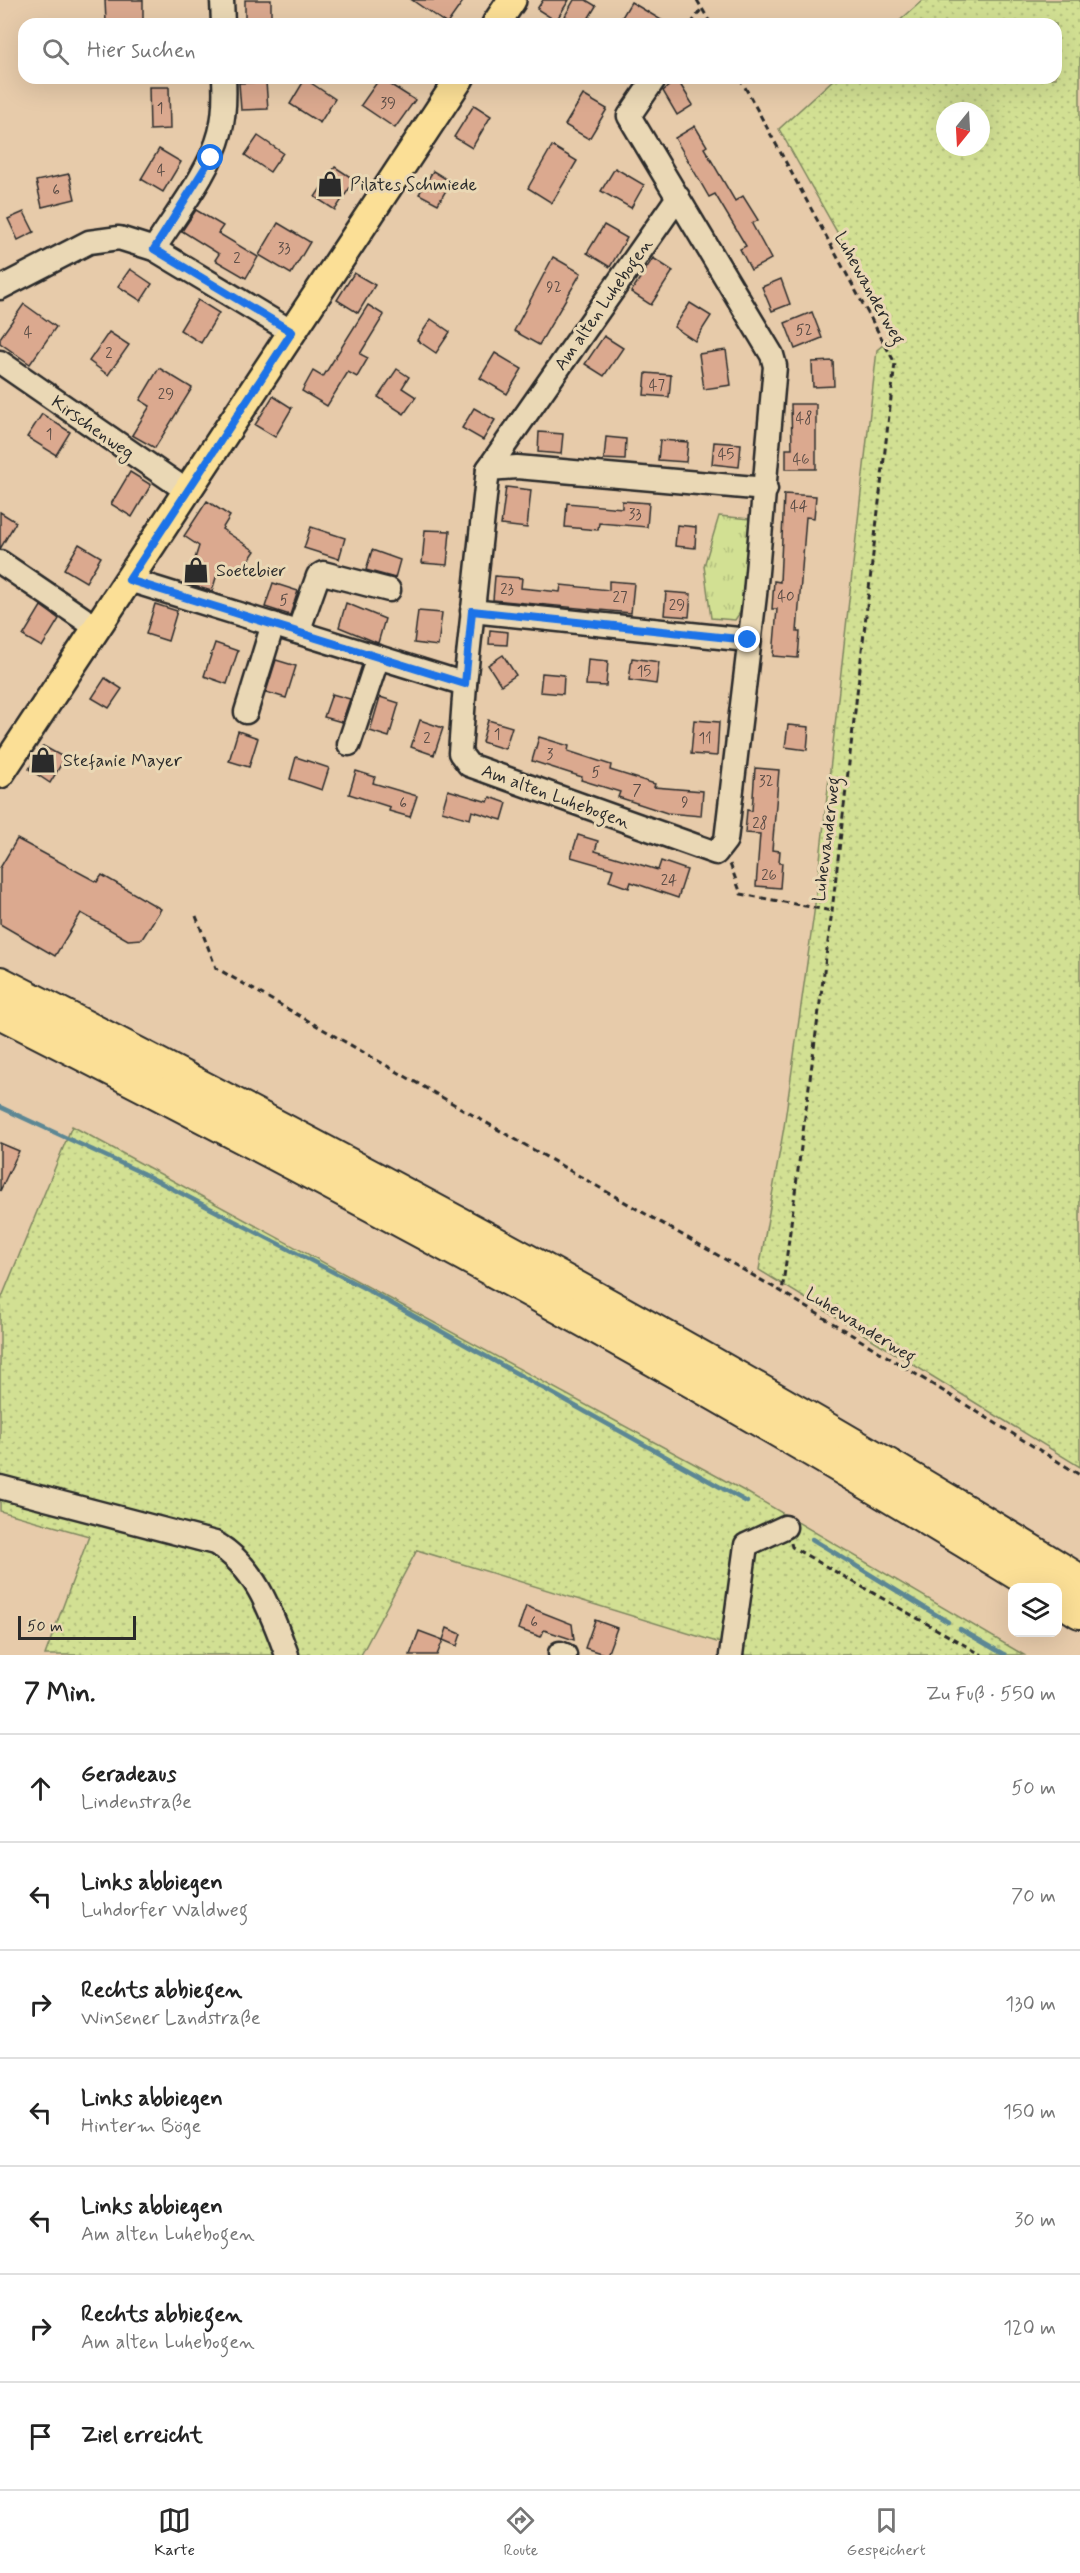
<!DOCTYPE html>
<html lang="de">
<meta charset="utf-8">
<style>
body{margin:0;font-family:Mynerve,sans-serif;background:#f2f2f2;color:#222}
.controls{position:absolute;right:18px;bottom:18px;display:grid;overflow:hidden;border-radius:12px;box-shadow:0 6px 24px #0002}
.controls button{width:54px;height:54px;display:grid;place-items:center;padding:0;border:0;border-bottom:2px solid #e0e0e0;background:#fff;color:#222;font:30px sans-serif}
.compass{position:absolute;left:936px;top:102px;width:54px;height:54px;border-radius:50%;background:#fff;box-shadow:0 6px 24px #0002;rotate:198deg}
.scale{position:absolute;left:18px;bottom:15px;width:118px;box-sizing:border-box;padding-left:6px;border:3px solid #2b2b2b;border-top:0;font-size:16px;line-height:21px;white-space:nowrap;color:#2b2b2b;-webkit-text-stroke:4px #ead8b5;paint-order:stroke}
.stop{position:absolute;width:18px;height:18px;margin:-14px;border:4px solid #1a73e8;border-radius:50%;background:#fff}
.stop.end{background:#1a73e8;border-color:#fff;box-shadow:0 2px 6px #0008}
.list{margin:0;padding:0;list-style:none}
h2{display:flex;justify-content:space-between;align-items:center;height:78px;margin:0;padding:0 24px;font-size:26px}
h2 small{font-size:20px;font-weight:400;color:#767676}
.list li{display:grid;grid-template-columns:39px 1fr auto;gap:18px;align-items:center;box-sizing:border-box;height:108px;padding:0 24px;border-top:2px solid #e0e0e0}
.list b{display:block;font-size:22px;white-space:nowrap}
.list p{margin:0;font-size:20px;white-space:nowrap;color:#767676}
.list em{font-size:20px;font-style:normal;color:#767676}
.icon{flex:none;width:33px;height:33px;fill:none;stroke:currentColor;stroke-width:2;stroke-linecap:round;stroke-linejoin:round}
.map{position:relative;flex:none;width:1080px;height:1655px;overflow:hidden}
.search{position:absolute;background:#fff;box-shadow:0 6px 24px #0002;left:18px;right:18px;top:18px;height:66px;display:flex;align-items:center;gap:15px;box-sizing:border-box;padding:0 21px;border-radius:18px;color:#767676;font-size:22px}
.sheet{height:834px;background:#fff}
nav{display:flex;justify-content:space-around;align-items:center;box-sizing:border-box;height:84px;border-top:2px solid #e0e0e0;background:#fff;font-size:16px;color:#767676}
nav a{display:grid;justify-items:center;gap:3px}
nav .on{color:#2b2b2b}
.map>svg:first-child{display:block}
</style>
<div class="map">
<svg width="1080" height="1655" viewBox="0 0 1080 1655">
<defs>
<pattern id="grass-dots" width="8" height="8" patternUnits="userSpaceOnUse" patternTransform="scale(1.5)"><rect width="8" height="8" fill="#d2e093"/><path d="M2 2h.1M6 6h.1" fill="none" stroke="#b4c07f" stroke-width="1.8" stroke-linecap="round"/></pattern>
<pattern id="park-tufts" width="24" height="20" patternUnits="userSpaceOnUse" patternTransform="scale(1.5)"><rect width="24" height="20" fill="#d2e093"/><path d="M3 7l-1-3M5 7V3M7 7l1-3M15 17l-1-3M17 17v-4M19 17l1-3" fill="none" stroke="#b4c07f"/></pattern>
</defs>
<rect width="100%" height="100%" fill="#e7cbaa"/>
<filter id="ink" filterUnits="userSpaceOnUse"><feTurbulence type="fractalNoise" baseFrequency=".0167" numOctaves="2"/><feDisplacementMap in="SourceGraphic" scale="12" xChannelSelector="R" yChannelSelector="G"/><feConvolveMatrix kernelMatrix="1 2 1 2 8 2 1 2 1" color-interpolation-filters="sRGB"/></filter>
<g filter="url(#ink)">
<g fill="url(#grass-dots)" stroke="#7e865f" stroke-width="1.5" fill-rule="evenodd">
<path d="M923,0h157v1467l-321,-197 25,-143 30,-214 63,-563 18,-15 -116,-206 56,-51h221v-54h-160zM945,111h36v36h-36z"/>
<path d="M72,1126l676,367 276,162h-282l1,-5 -326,-100 -56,105h-316l44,-119 -89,-25v-209z"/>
</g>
<path fill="url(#park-tufts)" stroke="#7e865f" stroke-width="1.5" d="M719,516l31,3 -9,92 -6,9 -24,-2 -7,-52z"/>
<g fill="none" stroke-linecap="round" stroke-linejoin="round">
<g stroke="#5b8794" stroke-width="4.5">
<path d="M0,1107l142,66 220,114 385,215"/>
<path d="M812,1539l136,83"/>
<path d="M960,1629l45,26"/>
</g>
</g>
<g fill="#dba98f" stroke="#2b2b2b" stroke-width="1.5">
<path d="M105,0h38v21l-37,1z"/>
<rect x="245" y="0" width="26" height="24"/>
<path d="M412,0h52l-17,24z"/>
<path d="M543,0h26l-13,21 -19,-12z"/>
<path d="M574,0h12l10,6 -11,18h-7l-13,-8z"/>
<path d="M631,2l37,22h-50z"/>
<path d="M380,78l35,22 -20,28 -34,-23z"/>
<path d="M305,79l30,20 -15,24 -30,-19z"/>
<path d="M677,79l16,26 -16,10 -14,-24z"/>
<path d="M266,82l2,27 -27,1 -2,-27z"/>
<path d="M149,87h20l1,42 -20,1z"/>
<path d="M583,95l24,14 -18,30 -24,-14z"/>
<path d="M474,105l17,11 -19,32 -18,-11z"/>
<path d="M695,126l12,20 -3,2 31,53 8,-5 15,24 -6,4 19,35 -20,11 -11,-21 6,-3 -31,-52 -6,3 -34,-59z"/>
<path d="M258,136l25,17 -13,19 -25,-17z"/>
<path d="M552,146l25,15 -25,42 -24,-15z"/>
<path d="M159,149l22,13 -18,30 -22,-13z"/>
<path d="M335,167l20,13 -20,30 -20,-13z"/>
<path d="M615,168l29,17 -13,23 -30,-17z"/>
<path d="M433,171l18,11 -13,22 -19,-10z"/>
<path d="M69,174l6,25 -33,8 -6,-26z"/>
<path d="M196,210l27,16 -5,7 40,24 -12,21 -31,-18 4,-6 -37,-23z"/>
<path d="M24,212l10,20 -16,8 -10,-21z"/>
<path d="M278,223l32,19 -19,32 -32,-19z"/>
<path d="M604,225l23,13 -17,29 -23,-14z"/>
<path d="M553,257l28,16 -42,72 -25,-14z"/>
<path d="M653,258l20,13 -22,34 -20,-13z"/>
<path d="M130,269l22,15 -11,17 -23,-15z"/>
<path d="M354,273l21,12 -17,28 -21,-13z"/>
<path d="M781,279l9,25 -18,7 -10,-24z"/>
<path d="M198,300l21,13 -18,30 -21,-13z"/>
<path d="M690,303l21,13 -16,25 -21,-14z"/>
<path d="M24,304l32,23 -26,37 -30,-21v-5z"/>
<path d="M368,305l16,10 -24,39 8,4 -11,19 -9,-5 -21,34 -25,-15 11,-20 10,6z"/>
<path d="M812,312l10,26 -27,11 -10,-26z"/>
<path d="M431,319l19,13 -14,21 -19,-13z"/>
<path d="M109,332l20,13 -21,30 -19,-14z"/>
<path d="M604,336l19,12 -19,28 -19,-12z"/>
<path d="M726,350l5,35 -27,4 -5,-35z"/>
<path d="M495,353l27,16 -15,25 -27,-16z"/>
<path d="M833,361l1,25 -21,1 -1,-25z"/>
<path d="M159,368l33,20 -37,60 -23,-13 18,-29 -10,-6z"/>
<path d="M397,369l12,8 -7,11 14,9 -12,17 -26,-17z"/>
<path d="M646,373l25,2 -2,22 -25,-2z"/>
<path d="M273,396l19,12 -17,29 -20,-12z"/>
<path d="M791,404h25v65h-30v-20h6z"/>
<path d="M474,408l21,12 -12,20 -21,-12z"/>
<path d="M42,414l28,18 -14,23 -29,-18z"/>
<path d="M539,432l24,2 -2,20 -23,-2z"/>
<path d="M606,437l20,2 -1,21 -21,-1z"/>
<path d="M660,440l28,2 -2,20 -28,-2z"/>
<path d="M714,442l27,2 -2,23 -27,-3z"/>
<path d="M130,472l21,13 -19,32 -21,-13z"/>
<path d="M506,487l25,3 -4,38 -26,-3z"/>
<path d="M784,494l32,2 -2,22 -8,-1 -9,115h3l-2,26 -25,-2 4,-47h-5l2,-28 6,1z"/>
<path d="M207,501l23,15 -8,13 33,22 -15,22 -19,-12 -9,30 -25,-7 12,-38 -15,-10z"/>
<path d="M622,501l27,2 -2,24 -48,-4 -1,7 -33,-3 2,-24 55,5z"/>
<path d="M0,512l16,10 -16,27z"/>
<path d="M677,525l19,2 -1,21 -20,-2z"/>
<path d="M311,527l34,11 -6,21 -35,-11z"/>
<path d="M425,530l25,1 -3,34 -25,-2z"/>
<path d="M79,544l22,13 -15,25 -22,-13z"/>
<path d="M372,550l28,10 -5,18 -29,-8z"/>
<path d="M495,576l27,2 -1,10 39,4 1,-7 48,5v-9l25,2 -3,30 -138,-13z"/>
<path d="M273,583l25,8 -8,24 -25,-8z"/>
<path d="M666,592l25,2 -2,23 -25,-2z"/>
<path d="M346,603l39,16 -7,24 -39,-16z"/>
<path d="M155,604l22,7 -9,30 -22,-7z"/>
<path d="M41,606l18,13 -17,28 -19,-11z"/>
<path d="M418,611l24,2 -4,33 -24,-3z"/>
<path d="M490,630l18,2 -1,13 -18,-1z"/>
<path d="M215,643l23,8 -11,33 -23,-8z"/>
<path d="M503,655l13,20 -15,10 -13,-20z"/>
<path d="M632,658l27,4 -3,22 -27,-4z"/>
<path d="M588,659l20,2 -2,25 -20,-1z"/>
<path d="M276,660l20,6 -10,32 -20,-6z"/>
<path d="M542,673l22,2 -1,19 -23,-2z"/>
<path d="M105,678l17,11 -13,19 -17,-10z"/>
<path d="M332,694l18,5 -8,23 -18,-5z"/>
<path d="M380,697l19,6 -10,34 -19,-6z"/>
<path d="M420,720l23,8 -9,27 -23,-8z"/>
<path d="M488,720l24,7 -7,22 -23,-7z"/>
<path d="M694,720l25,2 -2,34 -26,-2z"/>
<path d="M788,725l21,2 -2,23 -22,-3z"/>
<path d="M238,731l20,7 -9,29 -20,-6z"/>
<path d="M539,737l30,9 -1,5 43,14 -1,5 45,14 -1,3 49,4 -2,25 -34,-3 -49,-16 2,-5 -39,-12 1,-3 -50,-16z"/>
<path d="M43,746l22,12 -15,25 -21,-14z"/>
<path d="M296,757l33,11 -7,22 -32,-11z"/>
<path d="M755,768l24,2 -7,80 8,1 -1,12h3l-2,25 -24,-2 4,-52 -15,-1 2,-23 5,1z"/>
<path d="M356,771l19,6 -2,6 44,13 -7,21 -21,-6 1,-4 -41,-13z"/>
<path d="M448,790l40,12 2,-5 17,6 -5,17 -30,-9 -2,8 -28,-8z"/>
<path d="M578,835l20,6 -3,10 63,19 3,-9 26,9 -9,28 -47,-16 -2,6 -20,-7 4,-12 -42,-12z"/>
<path d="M17,839l80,43 5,-7 59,34 -19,30 -14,1 -47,-27 -26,43 -55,-32v-56z"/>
<path d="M0,1143l19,8 -19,40z"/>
<path d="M526,1606l46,18 2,16 -30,-10 -3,7 -23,-8z"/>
<path d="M595,1620l22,8 -10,27 -22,-7z"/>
<path d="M447,1628l14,6 -4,12 -14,-6z"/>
<path d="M419,1631l24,9 -6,15h-27z"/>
</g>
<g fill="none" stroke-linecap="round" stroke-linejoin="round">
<g stroke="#2b2b2b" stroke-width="27">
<g id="minor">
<path d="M222,0l1,24"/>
<path d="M655,78l-26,38 143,239 3,11 -20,229 -29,245 -10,13 -247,-88 -9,-12 5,-69 23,-215 190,-272"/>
<path d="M154,249c21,-34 56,-77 66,-116 5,-19 5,-36 4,-55"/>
<path d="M0,288l89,-46 30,-4 35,11 138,83"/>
<path d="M0,362l187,129"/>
<path d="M488,469l29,-2 249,22"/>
<path d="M0,562l97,66"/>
<path d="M129,580l336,104"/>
<path d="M472,611l276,29"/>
<path d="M298,632l20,-56 5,-3 66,17"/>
<path d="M246,712l27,-88"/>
<path d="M349,744l29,-87"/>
<path d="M0,1487l215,56c41,24 56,69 72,112"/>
<path d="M560,1653l5,2"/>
<path d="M731,1655l15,-110 39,-18"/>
</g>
</g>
<g stroke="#2b2b2b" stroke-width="32">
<g id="major">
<path d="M496,24l16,-24"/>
<path d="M0,774l460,-696"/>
</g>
</g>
<g stroke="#2b2b2b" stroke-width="36">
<g id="highway">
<path d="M0,983c366,187 730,381 1080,598"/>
<path d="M0,1012c353,179 704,367 1041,576"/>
<path d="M1058,1598l22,14"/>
</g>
</g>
<g stroke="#2b2b2b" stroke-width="3" stroke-dasharray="6 4.5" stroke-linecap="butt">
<path d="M697,0l14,24"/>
<path d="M691,24l11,-16"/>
<path d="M740,78l155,285 -63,548 -50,381"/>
<path d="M730,864l11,30 91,17"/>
<path d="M196,916l20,52 566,324 298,183"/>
<path d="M791,1543l1,4 190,108"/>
</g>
<use href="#minor" stroke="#ead8b5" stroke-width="22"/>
<use href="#major" stroke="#fbdf96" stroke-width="27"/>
<use href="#highway" stroke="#fbdf96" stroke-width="32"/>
</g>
</g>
<g fill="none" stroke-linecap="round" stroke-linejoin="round" filter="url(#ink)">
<path stroke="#1a73e8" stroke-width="8" d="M211,158l-57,91 138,83 -163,248 336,104 7,-73 276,29"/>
</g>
<defs>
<g id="shop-bare" transform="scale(2.07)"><path d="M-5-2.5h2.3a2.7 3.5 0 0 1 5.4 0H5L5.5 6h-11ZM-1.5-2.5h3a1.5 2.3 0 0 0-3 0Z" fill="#2b2b2b" stroke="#ead8b5" stroke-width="2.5" paint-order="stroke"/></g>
</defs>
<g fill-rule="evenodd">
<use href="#shop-bare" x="330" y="184"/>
<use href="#shop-bare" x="196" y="570"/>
<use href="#shop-bare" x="43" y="760"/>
</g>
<g text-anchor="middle" stroke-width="6" stroke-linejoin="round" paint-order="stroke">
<g font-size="15" fill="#574a44">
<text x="388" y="108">39</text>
<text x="160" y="113">1</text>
<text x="161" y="175">4</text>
<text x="56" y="195">6</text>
<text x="284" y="253">33</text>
<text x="237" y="263">2</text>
<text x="554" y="292">92</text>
<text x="804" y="335">52</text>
<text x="28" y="337">4</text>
<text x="109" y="358">2</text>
<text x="657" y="390">47</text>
<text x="166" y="399">29</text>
<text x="804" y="423">48</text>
<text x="49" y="439">1</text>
<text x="726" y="459">45</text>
<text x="801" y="464">46</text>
<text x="799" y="511">44</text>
<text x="635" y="519">33</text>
<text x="507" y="594">23</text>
<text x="786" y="601">40</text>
<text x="620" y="602">27</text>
<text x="284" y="605">5</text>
<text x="677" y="610">29</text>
<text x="644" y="676">15</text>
<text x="497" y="739">1</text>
<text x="427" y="743">2</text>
<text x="705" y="743">11</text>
<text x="550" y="759">3</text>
<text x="596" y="777">5</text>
<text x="766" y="786">32</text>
<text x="637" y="795">7</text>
<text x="685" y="807">9</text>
<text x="403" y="808">6</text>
<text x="760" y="828">28</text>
<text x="769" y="880">26</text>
<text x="669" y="885">24</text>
<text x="534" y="1627">6</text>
</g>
<g font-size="18" fill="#2b2b2b" stroke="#ead8b5" text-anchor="start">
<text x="350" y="190">Pilates Schmiede</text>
<text x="216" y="576">Soetebier</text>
<text x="63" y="766">Stefanie Mayer</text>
</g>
<g font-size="18" fill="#2b2b2b" stroke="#ead8b5">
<text transform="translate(870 288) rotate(61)" y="6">Luhewanderweg</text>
<text transform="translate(603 304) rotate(-55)" y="6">Am alten Luhebogen</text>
<text transform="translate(93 427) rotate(35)" y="6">Kirschenweg</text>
<text transform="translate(556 796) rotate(20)" y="6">Am alten Luhebogen</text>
<text transform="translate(826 839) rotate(-83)" y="6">Luhewanderweg</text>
<text transform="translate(861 1325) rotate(32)" y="6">Luhewanderweg</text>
</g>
</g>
</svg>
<div class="controls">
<button><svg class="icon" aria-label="layers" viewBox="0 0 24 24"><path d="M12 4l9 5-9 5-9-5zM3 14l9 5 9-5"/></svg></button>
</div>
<svg class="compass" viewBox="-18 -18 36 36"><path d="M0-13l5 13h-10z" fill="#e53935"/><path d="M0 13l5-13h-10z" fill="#767676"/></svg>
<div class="scale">50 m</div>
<div class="stop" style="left:211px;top:158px"></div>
<div class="stop end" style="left:748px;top:640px"></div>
<div class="search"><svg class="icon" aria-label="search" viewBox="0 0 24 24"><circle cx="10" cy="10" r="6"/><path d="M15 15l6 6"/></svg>Hier suchen</div>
</div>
<section class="sheet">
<h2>7 Min.<small>Zu Fuß · 550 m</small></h2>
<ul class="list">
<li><svg class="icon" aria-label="ahead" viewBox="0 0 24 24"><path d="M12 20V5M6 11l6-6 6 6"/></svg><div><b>Geradeaus</b><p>Lindenstraße</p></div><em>50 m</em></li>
<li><svg class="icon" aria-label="left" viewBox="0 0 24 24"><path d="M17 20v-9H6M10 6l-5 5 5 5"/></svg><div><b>Links abbiegen</b><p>Luhdorfer Waldweg</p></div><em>70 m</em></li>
<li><svg class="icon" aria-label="right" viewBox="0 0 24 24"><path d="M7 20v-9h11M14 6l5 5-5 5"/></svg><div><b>Rechts abbiegen</b><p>Winsener Landstraße</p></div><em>130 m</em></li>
<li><svg class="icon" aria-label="left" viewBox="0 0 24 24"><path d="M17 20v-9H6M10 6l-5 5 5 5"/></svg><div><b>Links abbiegen</b><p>Hinterm Böge</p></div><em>150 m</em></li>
<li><svg class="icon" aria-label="left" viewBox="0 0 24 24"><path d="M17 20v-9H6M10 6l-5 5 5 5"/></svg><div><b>Links abbiegen</b><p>Am alten Luhebogen</p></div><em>30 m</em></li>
<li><svg class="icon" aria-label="right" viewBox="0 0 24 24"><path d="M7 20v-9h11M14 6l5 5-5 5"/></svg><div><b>Rechts abbiegen</b><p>Am alten Luhebogen</p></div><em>120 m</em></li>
<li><svg class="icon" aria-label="arrive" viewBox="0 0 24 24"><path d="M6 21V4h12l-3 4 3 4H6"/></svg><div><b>Ziel erreicht</b></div></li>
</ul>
</section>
<nav>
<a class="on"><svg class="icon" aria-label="map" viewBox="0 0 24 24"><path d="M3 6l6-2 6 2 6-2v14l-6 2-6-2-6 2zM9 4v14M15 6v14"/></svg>Karte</a>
<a><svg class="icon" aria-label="directions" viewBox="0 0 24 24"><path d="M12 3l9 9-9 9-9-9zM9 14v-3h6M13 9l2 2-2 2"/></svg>Route</a>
<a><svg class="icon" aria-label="saved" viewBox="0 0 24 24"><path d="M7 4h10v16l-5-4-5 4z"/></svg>Gespeichert</a>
</nav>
